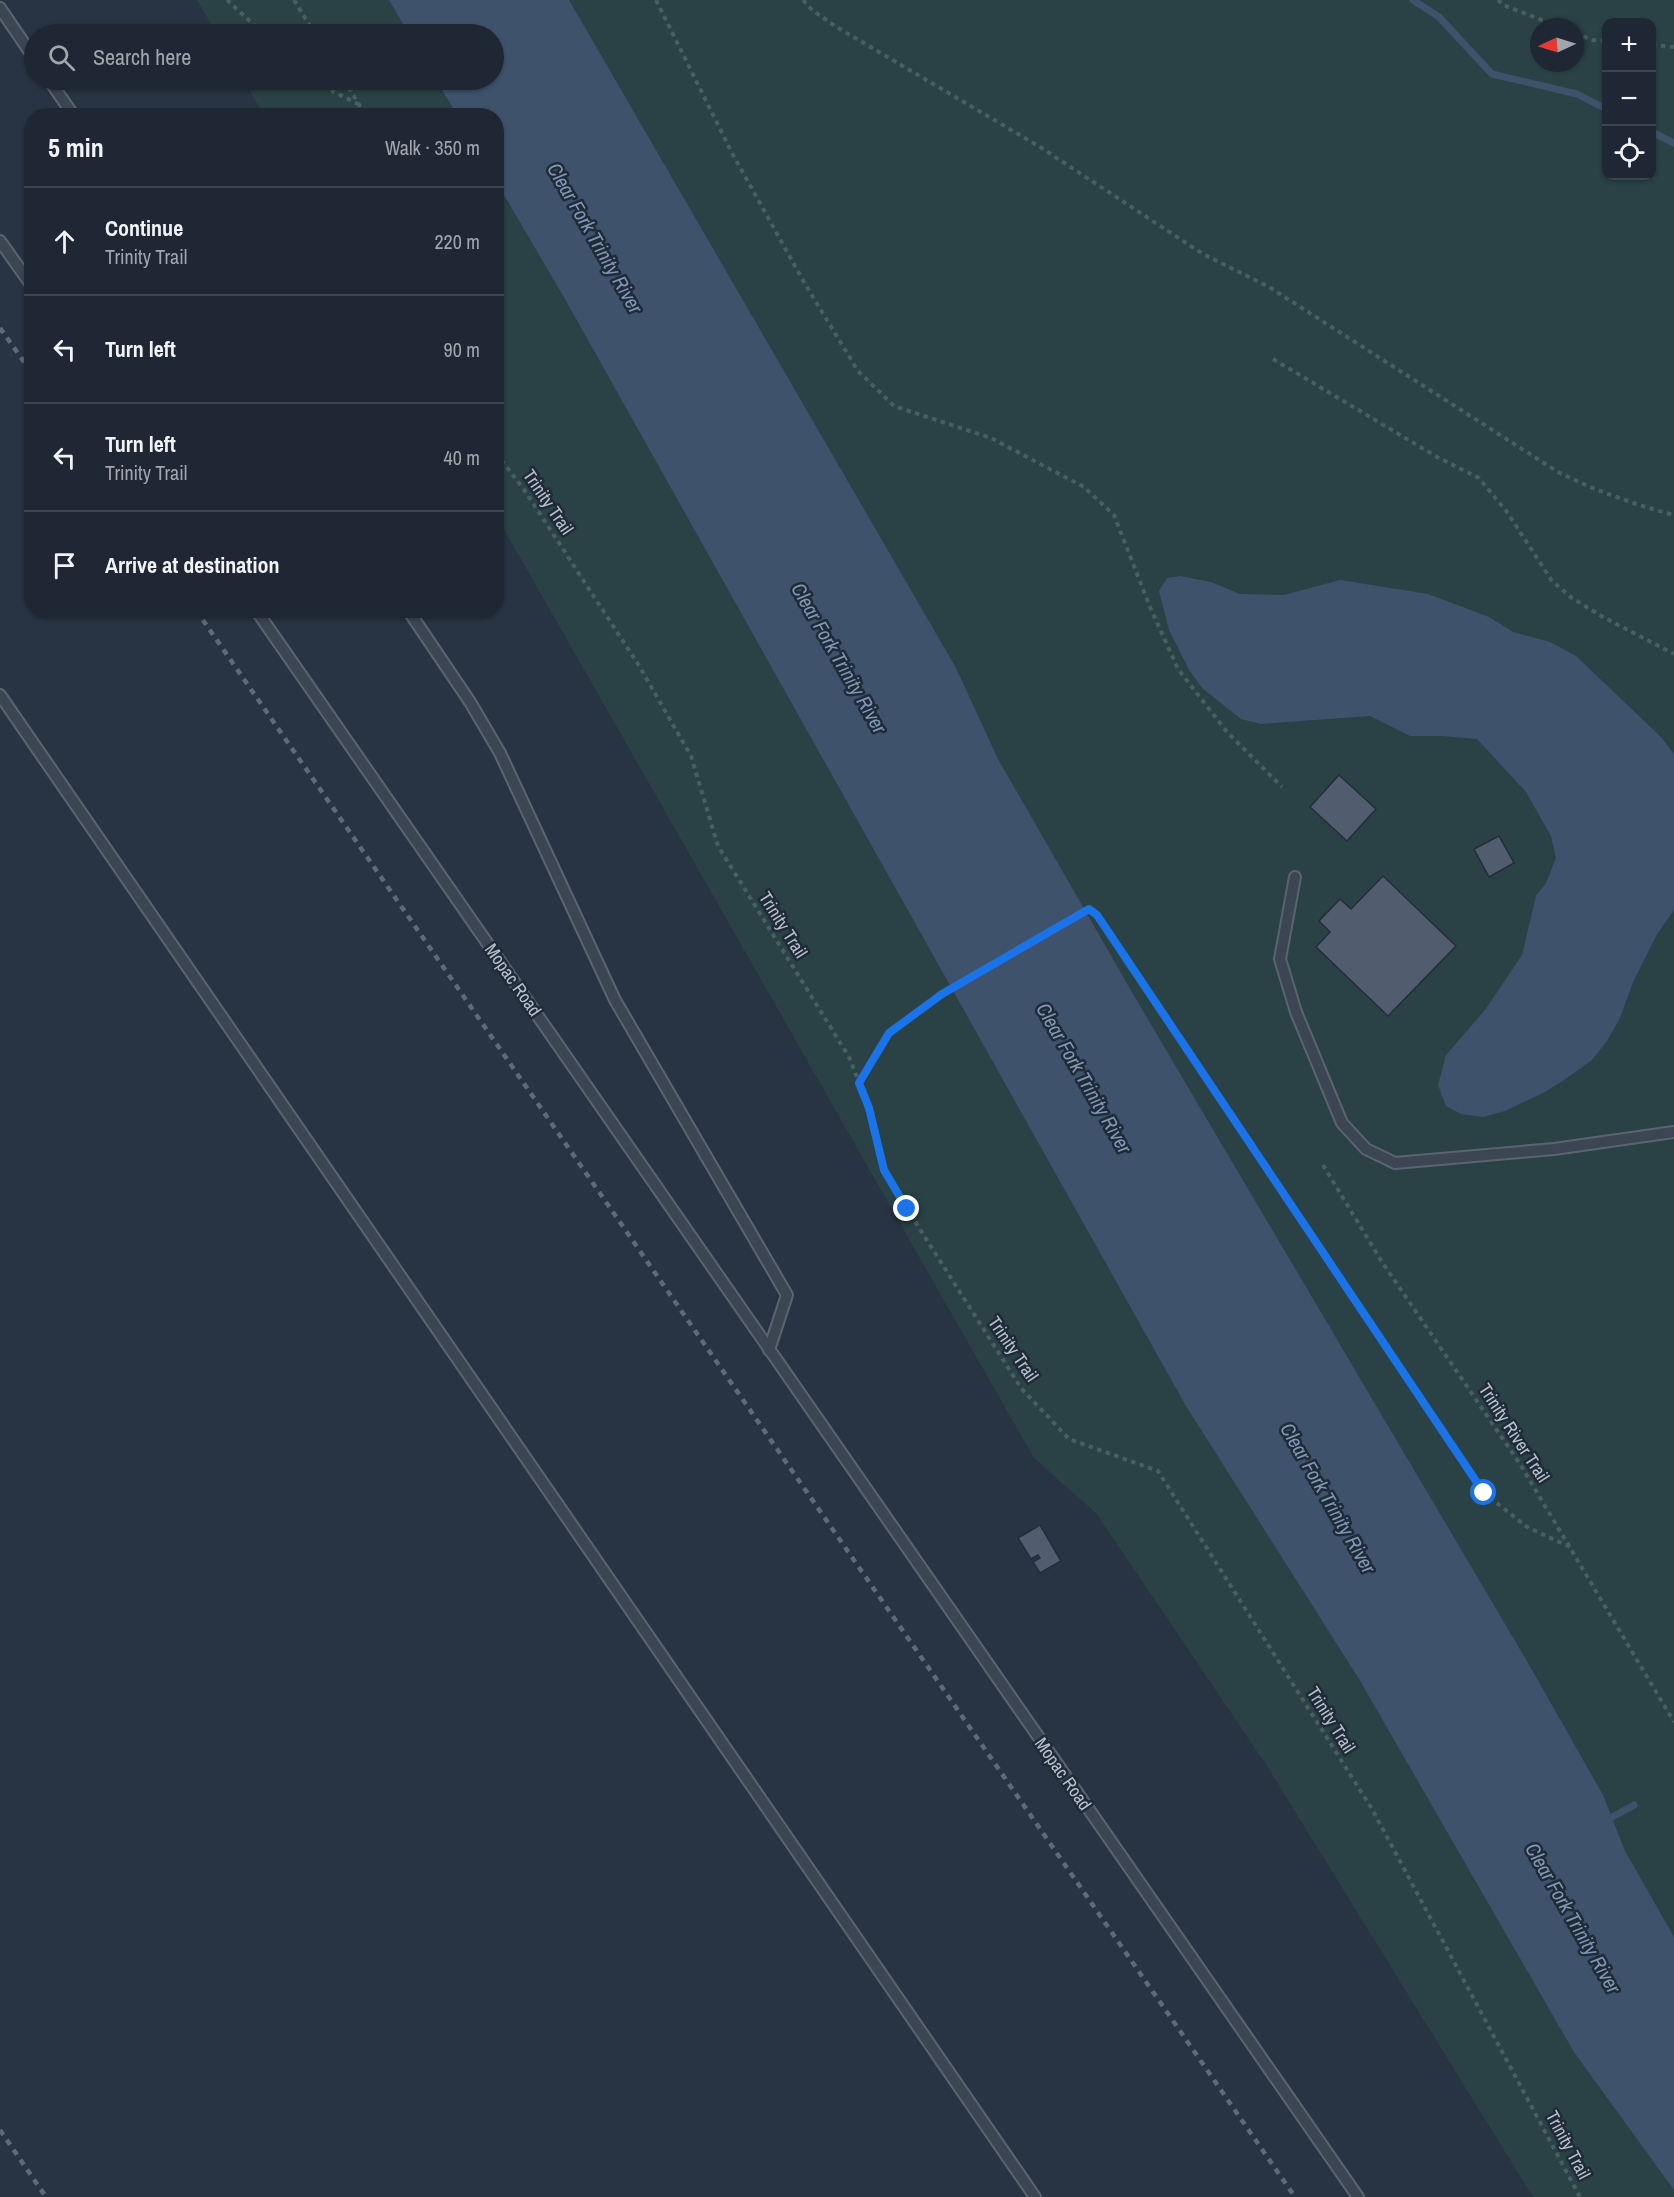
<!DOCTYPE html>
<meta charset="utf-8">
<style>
body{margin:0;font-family:"Archivo Narrow",sans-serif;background:#2b333f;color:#f1f3f6}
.controls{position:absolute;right:18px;top:18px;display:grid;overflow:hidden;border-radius:12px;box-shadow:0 2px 4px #0004}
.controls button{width:54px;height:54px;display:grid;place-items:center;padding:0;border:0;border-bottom:2px solid #3c444e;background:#1e2733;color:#f1f3f6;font:30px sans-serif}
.compass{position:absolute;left:1530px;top:18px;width:54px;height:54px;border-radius:50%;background:#1e2733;box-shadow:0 2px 4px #0004;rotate:266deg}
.stop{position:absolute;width:18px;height:18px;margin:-14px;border:4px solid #1a73e8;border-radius:50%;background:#fff}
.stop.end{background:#1a73e8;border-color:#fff;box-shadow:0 2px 6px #0008}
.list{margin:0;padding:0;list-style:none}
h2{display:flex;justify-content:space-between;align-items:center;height:78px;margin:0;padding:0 24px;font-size:26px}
h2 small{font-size:20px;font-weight:400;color:#a1a5ac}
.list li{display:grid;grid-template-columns:39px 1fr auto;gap:18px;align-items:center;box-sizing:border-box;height:108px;padding:0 24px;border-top:2px solid #3c444e}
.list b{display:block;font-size:22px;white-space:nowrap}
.list p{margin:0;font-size:20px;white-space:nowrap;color:#a1a5ac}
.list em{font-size:20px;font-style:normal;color:#a1a5ac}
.icon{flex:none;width:33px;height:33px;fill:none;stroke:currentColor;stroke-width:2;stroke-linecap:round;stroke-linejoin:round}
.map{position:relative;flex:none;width:1674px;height:2197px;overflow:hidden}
.search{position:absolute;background:#1e2733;box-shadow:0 2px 4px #0004;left:24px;top:24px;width:480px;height:66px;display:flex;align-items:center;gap:15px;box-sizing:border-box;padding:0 21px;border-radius:33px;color:#a1a5ac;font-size:22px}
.panel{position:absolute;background:#1e2733;box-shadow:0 2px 4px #0004;left:24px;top:108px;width:480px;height:510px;border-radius:24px}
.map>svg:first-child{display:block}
</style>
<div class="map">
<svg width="1674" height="2197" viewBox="0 0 1674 2197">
<rect width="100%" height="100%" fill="#283444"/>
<path fill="#2a4245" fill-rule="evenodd" d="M197,0h1477v2197h-141l-266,-431 -171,-253 -62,-55 -537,-941 -1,-401 -232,-1 -21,-35h251v-46h-277zM1606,22h46v154h-46zM1539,27h36v36h-36z"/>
<g fill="#3e526c">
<path d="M389,0h180l387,668 42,91 135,235 395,669 75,132 22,56 49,86v253l-100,-138 -215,-373 -173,-273 -621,-1107 -68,-116 -1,-67 -39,-1 -21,-35h58v-46h-85z"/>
<path d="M1180,576l31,6 29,12 44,1 56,-15 88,14 61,23 24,15 37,10 26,14 85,81 13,17v156l-17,24 -24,48 -13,36 -13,23 -15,19 -25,18 -22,14 -40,19 -22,6 -22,-3 -15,-8 -8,-21 8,-30 39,-45 37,-55 14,-59 10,-13 10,-25 -5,-22 -25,-44 -49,-53 -35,-3h-32l-40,-20 -109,8 -20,-5 -39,-31 -13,-18 -20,-40 -10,-39 8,-13z"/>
</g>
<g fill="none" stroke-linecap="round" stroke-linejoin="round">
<g stroke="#3e526c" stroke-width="7">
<path d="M1413,0l26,17 53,57 85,20 29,15"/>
<path d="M1652,132l22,11"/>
<path d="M1605,1821l29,-16"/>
</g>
</g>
<g fill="#515d6f" stroke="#232d3b" stroke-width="1.5">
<path d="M1339,775l37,34 -29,32 -37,-34z"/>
<path d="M1499,836l15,27 -25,14 -15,-28z"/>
<path d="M1383,876l73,70 -68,70 -72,-69 14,-15 -11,-11 21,-22 11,10z"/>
<path d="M1040,1525l21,36 -21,12 -7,-11 7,-4 -2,-3 -7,4 -13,-21z"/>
</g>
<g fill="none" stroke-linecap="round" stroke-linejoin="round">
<g stroke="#5a6471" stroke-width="14">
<g id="lane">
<path d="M0,8l34,50"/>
<path d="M49,80l25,36"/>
<path d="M0,241l32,45"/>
<path d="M256,610l1102,1587"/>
<path d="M408,610l62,92 30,51 115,247 172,295 -18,55"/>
<path d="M0,695l1035,1502"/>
<path d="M1295,877l-15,82 16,53 46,111 24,26 29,14 159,-14 120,-17"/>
</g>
</g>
<g stroke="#485f61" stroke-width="4" stroke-dasharray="4.5 4.5" stroke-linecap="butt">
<path d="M227,0l37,34"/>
<path d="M294,0l21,34"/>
<path d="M656,0l76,153 73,131 53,87 36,35 97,32 93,49 30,28 36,92 28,62 49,63 55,55"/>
<path d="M803,0l9,10 23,16 205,121 163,107 66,33 289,185c38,19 75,32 116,43"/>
<path d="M1498,0l5,5 57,22"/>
<path d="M1575,33l17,7 14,1"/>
<path d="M1652,45l22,2"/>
<path d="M316,80l12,9 32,16"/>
<path d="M344,80l22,36"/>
<path d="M1273,359l164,98 42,21 28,34 45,69 20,17 31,19 71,37"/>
<path d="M496,453l29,38 113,173 53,92 27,90 131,211 20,51 15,62 23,39 114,179 48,51 89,32 214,338 208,388"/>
<path d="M859,1083l30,-50 53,-39 147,-86 8,7 387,578 43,34 43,20"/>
<path d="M1323,1165l59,97 138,202 154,258"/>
</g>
<use href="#lane" stroke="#3c4653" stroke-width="10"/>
<g stroke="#5e6a7a" stroke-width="4.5" stroke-dasharray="6 6" stroke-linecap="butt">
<path d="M0,328l32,45"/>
<path d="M196,610l1099,1587"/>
<path d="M0,2130l46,67"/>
</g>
</g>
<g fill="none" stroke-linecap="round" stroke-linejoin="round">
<path stroke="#1a73e8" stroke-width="8" d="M907,1209l-23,-39 -15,-62 -10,-25 30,-50 53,-39 147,-85 8,6 387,578"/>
</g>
<g text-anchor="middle" stroke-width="5" stroke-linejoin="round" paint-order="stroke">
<g font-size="18" fill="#b9c1cd" stroke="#202b39">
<text transform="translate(548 502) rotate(56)" y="6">Trinity Trail</text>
<text transform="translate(783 925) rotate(58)" y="6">Trinity Trail</text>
<text transform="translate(513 980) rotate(55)" y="6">Mopac Road</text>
<text transform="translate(1013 1349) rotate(56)" y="6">Trinity Trail</text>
<text transform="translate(1514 1433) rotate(57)" y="6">Trinity River Trail</text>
<text transform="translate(1331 1720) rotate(58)" y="6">Trinity Trail</text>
<text transform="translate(1063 1774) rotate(55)" y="6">Mopac Road</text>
<text transform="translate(1568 2145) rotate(62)" y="6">Trinity Trail</text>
</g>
<g font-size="20" font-style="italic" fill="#8198b3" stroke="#202b39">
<text transform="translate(595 238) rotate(60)" y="7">Clear Fork Trinity River</text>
<text transform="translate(839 658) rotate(60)" y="7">Clear Fork Trinity River</text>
<text transform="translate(1084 1078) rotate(60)" y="7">Clear Fork Trinity River</text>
<text transform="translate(1328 1498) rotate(60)" y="7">Clear Fork Trinity River</text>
<text transform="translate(1573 1918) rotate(60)" y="7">Clear Fork Trinity River</text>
</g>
</g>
</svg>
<div class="controls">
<button>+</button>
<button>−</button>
<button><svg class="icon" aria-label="locate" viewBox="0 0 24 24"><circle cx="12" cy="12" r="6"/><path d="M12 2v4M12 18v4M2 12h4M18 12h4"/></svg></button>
</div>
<svg class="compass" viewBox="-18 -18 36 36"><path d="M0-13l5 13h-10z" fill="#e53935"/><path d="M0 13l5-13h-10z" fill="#a1a5ac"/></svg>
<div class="stop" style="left:1484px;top:1493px"></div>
<div class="stop end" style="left:907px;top:1209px"></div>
<div class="search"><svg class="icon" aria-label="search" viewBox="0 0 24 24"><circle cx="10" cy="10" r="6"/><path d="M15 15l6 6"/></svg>Search here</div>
<section class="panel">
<h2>5 min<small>Walk · 350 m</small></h2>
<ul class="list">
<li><svg class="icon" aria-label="ahead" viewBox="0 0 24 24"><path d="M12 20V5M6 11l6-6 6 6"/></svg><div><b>Continue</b><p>Trinity Trail</p></div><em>220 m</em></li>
<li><svg class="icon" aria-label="left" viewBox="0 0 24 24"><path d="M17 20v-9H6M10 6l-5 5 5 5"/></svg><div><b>Turn left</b></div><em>90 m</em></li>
<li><svg class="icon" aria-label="left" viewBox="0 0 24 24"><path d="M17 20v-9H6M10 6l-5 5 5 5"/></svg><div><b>Turn left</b><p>Trinity Trail</p></div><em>40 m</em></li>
<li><svg class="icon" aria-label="arrive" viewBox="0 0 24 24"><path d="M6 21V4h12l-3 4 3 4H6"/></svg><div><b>Arrive at destination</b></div></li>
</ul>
</section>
</div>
